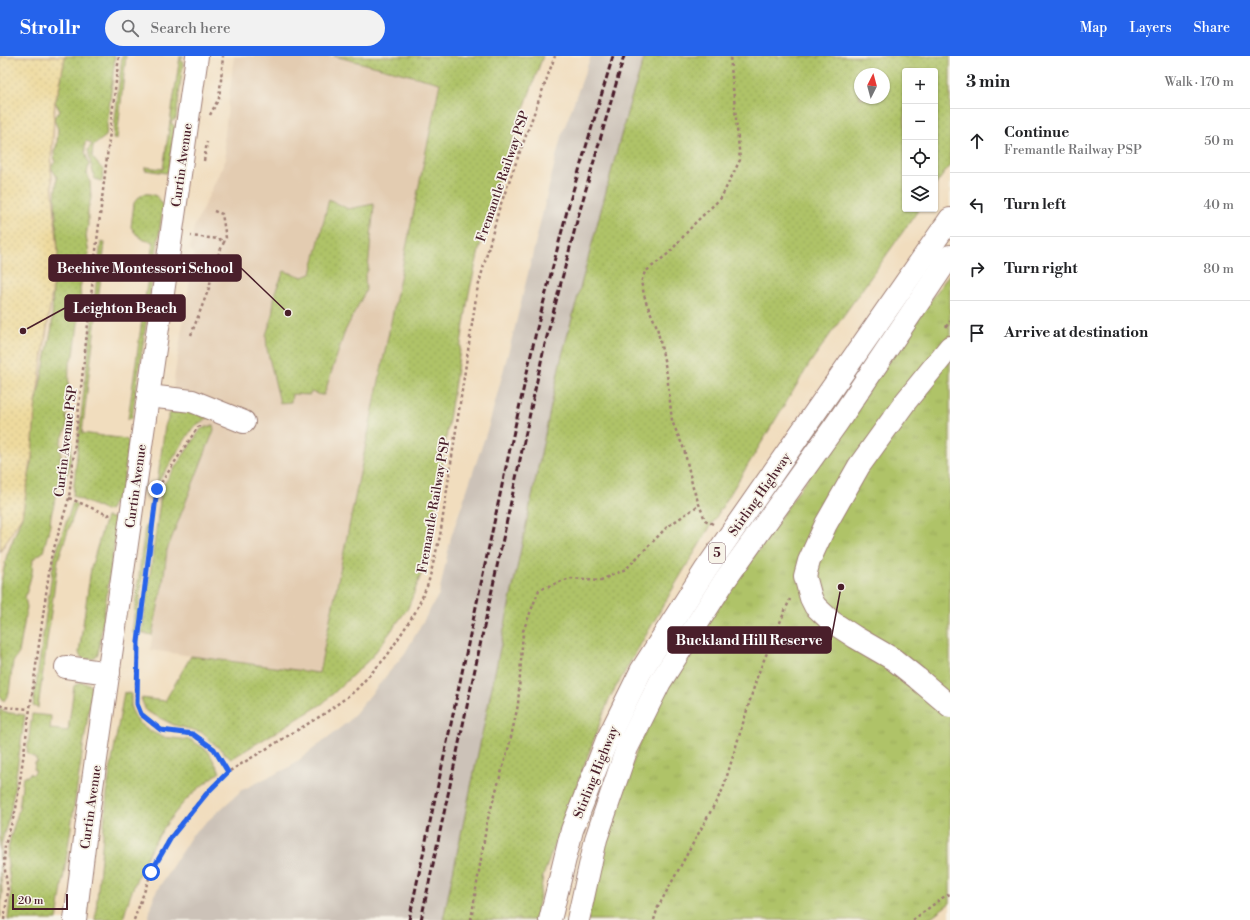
<!DOCTYPE html>
<meta charset="utf-8">
<style>
body{margin:0;font-family:"Libre Bodoni",serif;background:#f2f2f2;color:#202124}
.controls{position:absolute;right:12px;top:12px;display:grid;overflow:hidden;border-radius:4px;box-shadow:0 1px 3px #0004}
.controls button{width:36px;height:36px;display:grid;place-items:center;padding:0;border:0;border-bottom:1px solid #e0e0e0;background:#fff;color:#202124;font:20px sans-serif}
.compass{position:absolute;left:854px;top:12px;width:36px;height:36px;border-radius:50%;background:#fff;box-shadow:0 1px 3px #0004;rotate:6deg}
.scale{position:absolute;left:12px;bottom:10px;width:56px;box-sizing:border-box;padding-left:4px;border:2px solid #4a1f2b;border-top:0;font-size:11px;line-height:14px;white-space:nowrap;color:#4a1f2b;-webkit-text-stroke:3px #f7f3e8;paint-order:stroke}
.stop{position:absolute;width:12px;height:12px;margin:-9px;border:3px solid #2563eb;border-radius:50%;background:#fff}
.stop.end{background:#2563eb;border-color:#fff;box-shadow:0 1px 4px #0008}
.list{margin:0;padding:0;list-style:none}
h2{display:flex;justify-content:space-between;align-items:center;height:52px;margin:0;padding:0 16px;font-size:17px}
h2 small{font-size:13px;font-weight:400;color:#757577}
.list li{display:grid;grid-template-columns:26px 1fr auto;gap:12px;align-items:center;box-sizing:border-box;height:64px;padding:0 16px;border-top:1px solid #e0e0e0}
.list b{display:block;font-size:15px;white-space:nowrap}
.list p{margin:0;font-size:13px;white-space:nowrap;color:#757577}
.list em{font-size:13px;font-style:normal;color:#757577}
.icon{flex:none;width:22px;height:22px;fill:none;stroke:currentColor;stroke-width:2;stroke-linecap:round;stroke-linejoin:round}
.map{position:relative;flex:none;width:950px;height:864px;overflow:hidden}
header{display:flex;align-items:center;gap:24px;box-sizing:border-box;height:56px;padding:0 20px;background:#2563eb;color:#fff}
header strong{font-size:19px}
nav{display:flex;gap:22px;margin-inline-start:auto;font-size:14px}
.search{width:280px;height:36px;background:#f2f2f2;display:flex;align-items:center;gap:10px;box-sizing:border-box;padding:0 14px;border-radius:22px;color:#757577;font-size:15px}
main{display:flex}
aside{flex:1;background:#fff}
.map>svg:first-child{display:block}
</style>
<header>
<strong>Strollr</strong>
<div class="search"><svg class="icon" aria-label="search" viewBox="0 0 24 24"><circle cx="10" cy="10" r="6"/><path d="M15 15l6 6"/></svg>Search here</div>
<nav><a>Map</a><a>Layers</a><a>Share</a></nav>
</header>
<main>
<div class="map">
<svg width="950" height="864" viewBox="0 0 950 864">
<defs>
<pattern id="grass-dots" width="8" height="8" patternUnits="userSpaceOnUse"><rect width="8" height="8" fill="#afc367"/><path d="M2 2h.1M6 6h.1" fill="none" stroke="#98a75a" stroke-width="1.8" stroke-linecap="round"/></pattern>
<pattern id="sand-dots" width="8" height="8" patternUnits="userSpaceOnUse"><rect width="8" height="8" fill="#eeda9e"/><path d="M2 2h.1M6 6h.1" fill="none" stroke="#cebb88" stroke-width="1.8" stroke-linecap="round"/></pattern>
<pattern id="park-tufts" width="24" height="20" patternUnits="userSpaceOnUse"><rect width="24" height="20" fill="#afc367"/><path d="M3 7l-1-3M5 7V3M7 7l1-3M15 17l-1-3M17 17v-4M19 17l1-3" fill="none" stroke="#98a75a"/></pattern>
</defs>
<rect width="100%" height="100%" fill="#f7f3e8"/>
<filter id="ink" filterUnits="userSpaceOnUse"><feTurbulence type="fractalNoise" baseFrequency=".025" numOctaves="2"/><feDisplacementMap in="SourceGraphic" scale="8" xChannelSelector="R" yChannelSelector="G"/><feConvolveMatrix kernelMatrix="1 2 1 2 8 2 1 2 1" color-interpolation-filters="sRGB"/></filter>
<filter id="wash" filterUnits="userSpaceOnUse"><feTurbulence type="fractalNoise" baseFrequency=".012" numOctaves="4" result="noise"/><feDisplacementMap in="SourceGraphic" scale="16" xChannelSelector="R" yChannelSelector="G"/><feGaussianBlur stdDeviation="0.9" result="paint"/><feColorMatrix in="noise" values="0 0 0 0 0 0 0 0 0 0 0 0 0 0 0 0 0 1.4 0 .05"/><feComposite in="paint" operator="in"/></filter>
<g filter="url(#wash)">
<rect width="100%" height="100%" fill="#f1ddbe"/>
<path fill="#e3ccb1" d="M234,0h100l106,26 -121,592 -169,-24 17,-100 47,-120 -44,-17 5,-41 19,-118 -4,-5 4,-22 32,-68 -2,-19z"/>
<path fill="#ccc2b8" d="M591,0h54l-15,46 -70,261 -117,557h-295l6,-25 38,-60 50,-45 48,-23 59,-46 56,-68 34,-59 12,-57 38,-112 26,-98 46,-190z"/>
<g fill="url(#grass-dots)" stroke="#7c7149" fill-rule="evenodd">
<path d="M65,0h50l-9,80 -13,10 -1,11 11,13 -1,11 -7,-2 -4,-14 -3,-15 4,-6 -5,-3 -2,1v10l4,12 -2,9 3,9 1,16 -3,11v16l-2,11 3,18 -5,14 -4,21 1,11 -7,55 -5,9 -1,39 -2,13 2,9 -7,16v14l-2,19h2c5,-10 5,-21 7,-33l4,-1 -1,19 -3,14 -11,10 -3,21 -3,11 -1,10 -7,27 -10,7 -1,14 -7,25 2,9 -8,46 -6,9 -4,31 -5,8 -4,-4v-111l7,-31 15,-39 10,-59 3,-48 17,-82 1,-47 5,-27 -3,-54 2,-22 -6,-10 4,-5 -1,-10 3,-8 1,-15 -4,-9 1,-4 5,-5 -5,-9 5,-17z"/>
<path d="M122,0h4l-9,83h-4z"/>
<path d="M180,0h4l-3,2v2l2,3 -7,56 -4,2 -1,2 4,3 -7,46 -2,1 -21,-3v-3l18,2z"/>
<path d="M334,0h209l-51,140 -23,97 -42,266 -19,49 -37,50 -49,46 -91,55 -30,-27 -27,-7 -28,-14 -5,-13 24,3 26,-45 128,17 121,-590z"/>
<path d="M645,0h305v109l-15,21v-115h-30v138h14l-109,154 -131,215 -70,121 -66,177 -7,44h-93l117,-557 70,-261zM860,18h24v24h-24z"/>
<path d="M144,138c11,-1 16,3 19,13l-31,211 -4,1 25,-177 -9,-2 -8,-6 -5,-7 3,-24 4,-5z"/>
<path d="M329,143l19,10 26,-5 -6,66 -3,6 1,14 -21,41 -21,64h-3l-10,-3 -1,3 -18,-1 -1,8 -11,1 -13,-54 -1,-14 6,-18 3,-25 9,-21 19,6 8,-3z"/>
<path d="M101,186l4,1 -23,190 44,6 3,3 -9,62 -7,-1 -3,6 -4,2 -33,-15 6,-63z"/>
<path d="M185,353l24,8 -14,9 -3,3 -35,55 8,-58 5,-13z"/>
<path d="M213,369l1,5 -47,120 -4,33 -11,52 -10,-2 20,-146 39,-58z"/>
<path d="M73,446l4,3 -19,55 -20,148 -5,-2 21,-147z"/>
<path d="M106,461l12,2 -20,135c-5,6 -8,6 -16,4l-3,-5 12,-85z"/>
<path d="M145,470h3l-12,106h-4z"/>
<path d="M80,626l9,2 3,4 -35,232h-49l3,-29 -4,-34 3,-18 9,-30 4,-32 5,-1 2,-3 2,2 4,-4 -2,-1 1,-8h3l-4,-5 -3,-1 -4,-4 5,-38 19,2 -1,13 18,2 6,-45z"/>
<path d="M124,636l7,2v15l7,13 14,10 10,5 29,3 17,11 12,21c-12,9 -25,18 -35,29 -30,33 -51,76 -62,119h-28l13,-136z"/>
<path d="M0,652l3,4 22,3 -14,94 -10,36 -1,15z"/>
<path d="M0,809l2,26 -2,26z"/>
</g>
<path fill="url(#sand-dots)" stroke="#9c7c64" d="M0,0h65l-5,29 -5,17 -4,65 7,86 -23,156 -3,48 -10,59 -22,36z"/>
<path fill="url(#park-tufts)" stroke="#7c7149" d="M950,217v630l-23,17h-339l16,-78 35,-97 30,-60 32,-53z"/>
</g>
<g filter="url(#ink)">
<g fill="none" stroke-linecap="round" stroke-linejoin="round">
<g stroke="#9e7e74" stroke-width="24">
<g id="minor">
<path d="M950,291l-44,54 -47,65 -33,58 -17,37 -4,15 6,22 4,8 17,16 23,15 38,22 24,19 33,28"/>
<path d="M148,340l44,5 52,21"/>
<path d="M66,611l43,6"/>
</g>
</g>
<g stroke="#9e7e74" stroke-width="24">
<path id="major" d="M75,864l12,-98 110,-766"/>
</g>
<g stroke="#9e7e74" stroke-width="24">
<g id="highway">
<path d="M550,864l22,-90 35,-90 34,-69 65,-102 244,-350"/>
<path d="M578,864l18,-81 31,-91 33,-66 65,-102 112,-157 113,-167"/>
</g>
</g>
<g stroke="#9e7e74" stroke-width="2.5" stroke-dasharray="3 3" stroke-linecap="butt">
<path d="M210,59l9,-17 2,-18 2,-24"/>
<path d="M204,105l3,-19"/>
<path d="M214,155l8,3 4,24 -2,4"/>
<path d="M946,271l4,-6"/>
<path d="M191,279l18,-47 6,-26 9,-20 -5,-3 -28,-3"/>
<path d="M200,370l-2,1 -41,62 -19,153 -2,55 1,8 4,9 10,9 10,7 32,5 21,14 14,23"/>
<path d="M69,442l39,17 3,-1"/>
<path d="M713,468l-8,-4 -12,-32 -9,-39 -12,-28 -5,-47 -10,-47 -11,-25 -5,-20 4,-10 24,-19 26,-30 26,-25 19,-38 -10,-104"/>
<path d="M0,649l3,2 26,2"/>
<path d="M4,864l4,-28 -4,-29 1,-18 11,-36 35,-251 18,-60 28,-257 22,-185"/>
<path d="M134,864l17,-47 20,-37 37,-45 20,-19 96,-58 31,-23 32,-35 29,-45 12,-27 12,-48 37,-245 22,-82 56,-153"/>
<path d="M471,864l16,-98 22,-76 9,-41 5,-74 16,-41 31,-12 31,2 25,-11 41,-42 32,-22"/>
<path d="M654,864l4,-13 65,-118 35,-115 32,-75"/>
<path d="M913,864l29,-22 8,-4"/>
</g>
<use href="#minor" stroke="#fff" stroke-width="22"/>
<use href="#major" stroke="#fff" stroke-width="22"/>
<use href="#highway" stroke="#fff" stroke-width="22"/>
<g stroke="#4a1f2b" stroke-width="3" stroke-dasharray="6 3" stroke-linecap="butt">
<path d="M409,864l95,-444 32,-144 31,-121 46,-155"/>
<path d="M421,864l123,-572 34,-131 46,-161"/>
</g>
</g>
</g>
<g fill="none" stroke-linecap="round" stroke-linejoin="round" filter="url(#ink)">
<path stroke="#2563eb" stroke-width="5" d="M151,816l21,-36 36,-44 20,-20 -14,-23 -21,-15 -32,-4 -20,-16 -4,-10 1,-62 19,-153"/>
</g>
<g text-anchor="middle" stroke-width="3.5" stroke-linejoin="round" paint-order="stroke">
<rect fill="#f7f3e8" stroke="#7e5f64" stroke-width="1" x="709" y="487" width="16" height="20" rx="3"/>
<g font-size="12" font-weight="bold" fill="#4a1f2b">
<text x="717" y="501">5</text>
</g>
<g font-size="13" fill="#4a1f2b" stroke="#f7f3e8">
<text transform="translate(181 109) rotate(-82)" y="5">Curtin Avenue</text>
<text transform="translate(502 120) rotate(-71)" y="5">Fremantle Railway PSP</text>
<text transform="translate(65 385) rotate(-83)" y="5">Curtin Avenue PSP</text>
<text transform="translate(135 430) rotate(-82)" y="5">Curtin Avenue</text>
<text transform="translate(759 438) rotate(-55)" y="5">Stirling Highway</text>
<text transform="translate(433 449) rotate(-80)" y="5">Fremantle Railway PSP</text>
<text transform="translate(595 716) rotate(-68)" y="5">Stirling Highway</text>
<text transform="translate(90 751) rotate(-82)" y="5">Curtin Avenue</text>
</g>
</g>
<path fill="none" stroke="#4a1f2b" stroke-width="1.5" d="M288 257L241 212M23 275L65 252M841 531L831 584"/>
<g fill="#4a1f2b" stroke="#f7f3e8" stroke-width="1.5">
<circle cx="288" cy="257" r="4"/>
<circle cx="23" cy="275" r="4"/>
<circle cx="841" cy="531" r="4"/>
</g>
<g fill="#4a1f2b" stroke="#4a1f2b" stroke-width="1.5">
<rect x="49" y="199" width="192" height="26" rx="4"/>
<rect x="65" y="239" width="120" height="26" rx="4"/>
<rect x="668" y="571" width="163" height="26" rx="4"/>
</g>
<g font-size="14" text-anchor="middle" font-weight="bold" fill="#fff">
<text x="145" y="217">Beehive Montessori School</text>
<text x="125" y="257">Leighton Beach</text>
<text x="749" y="589">Buckland Hill Reserve</text>
</g>
</svg>
<div class="controls">
<button>+</button>
<button>−</button>
<button><svg class="icon" aria-label="locate" viewBox="0 0 24 24"><circle cx="12" cy="12" r="6"/><path d="M12 2v4M12 18v4M2 12h4M18 12h4"/></svg></button>
<button><svg class="icon" aria-label="layers" viewBox="0 0 24 24"><path d="M12 4l9 5-9 5-9-5zM3 14l9 5 9-5"/></svg></button>
</div>
<svg class="compass" viewBox="-18 -18 36 36"><path d="M0-13l5 13h-10z" fill="#e53935"/><path d="M0 13l5-13h-10z" fill="#757577"/></svg>
<div class="scale">20 m</div>
<div class="stop" style="left:151px;top:816px"></div>
<div class="stop end" style="left:157px;top:433px"></div>
</div>
<aside>
<h2>3 min<small>Walk · 170 m</small></h2>
<ul class="list">
<li><svg class="icon" aria-label="ahead" viewBox="0 0 24 24"><path d="M12 20V5M6 11l6-6 6 6"/></svg><div><b>Continue</b><p>Fremantle Railway PSP</p></div><em>50 m</em></li>
<li><svg class="icon" aria-label="left" viewBox="0 0 24 24"><path d="M17 20v-9H6M10 6l-5 5 5 5"/></svg><div><b>Turn left</b></div><em>40 m</em></li>
<li><svg class="icon" aria-label="right" viewBox="0 0 24 24"><path d="M7 20v-9h11M14 6l5 5-5 5"/></svg><div><b>Turn right</b></div><em>80 m</em></li>
<li><svg class="icon" aria-label="arrive" viewBox="0 0 24 24"><path d="M6 21V4h12l-3 4 3 4H6"/></svg><div><b>Arrive at destination</b></div></li>
</ul>
</aside>
</main>
